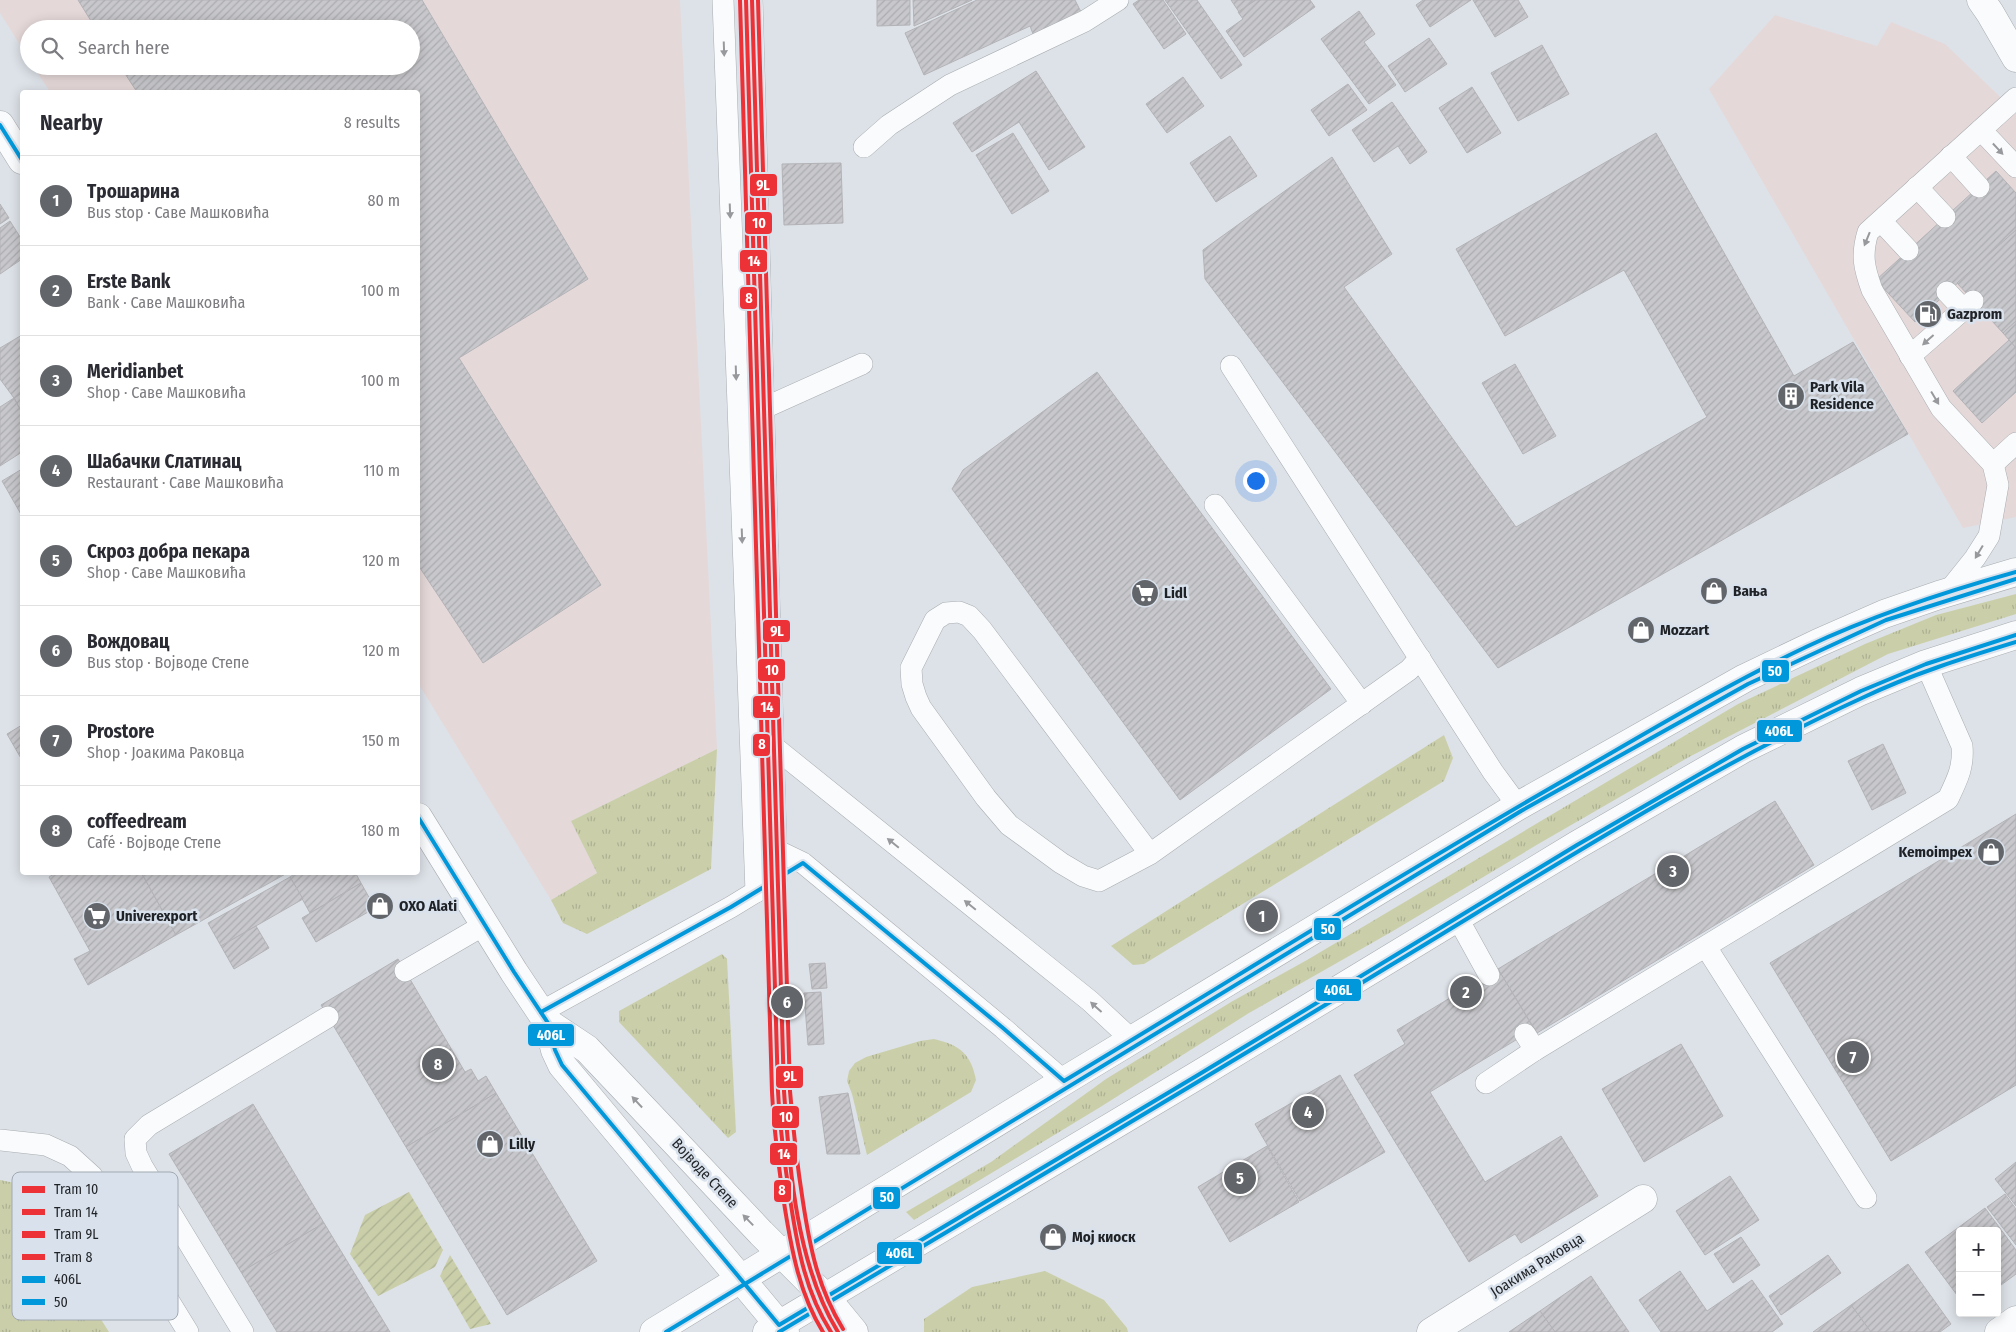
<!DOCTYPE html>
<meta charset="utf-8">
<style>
body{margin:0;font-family:"Fira Sans Condensed",sans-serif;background:#f2f2f3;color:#2b2b33}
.controls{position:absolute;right:15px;bottom:15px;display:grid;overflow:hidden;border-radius:5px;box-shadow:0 2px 12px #0003}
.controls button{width:45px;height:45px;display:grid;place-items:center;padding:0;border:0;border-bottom:1px solid #e1e1e2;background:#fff;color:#2b2b33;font:25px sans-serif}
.you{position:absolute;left:1255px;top:480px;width:18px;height:18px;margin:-12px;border:4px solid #fff;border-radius:50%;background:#1a73e8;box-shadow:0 0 0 8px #1a73e833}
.badge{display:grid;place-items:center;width:32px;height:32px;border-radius:50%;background:#62656a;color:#fff;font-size:16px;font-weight:700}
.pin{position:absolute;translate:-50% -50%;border:2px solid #fff;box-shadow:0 1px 5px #0006}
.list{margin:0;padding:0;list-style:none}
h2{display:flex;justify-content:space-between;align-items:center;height:65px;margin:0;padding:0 20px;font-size:21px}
h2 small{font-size:16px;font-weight:400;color:#7c7c81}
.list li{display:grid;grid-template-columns:32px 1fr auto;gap:15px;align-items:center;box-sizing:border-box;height:90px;padding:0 20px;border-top:1px solid #e1e1e2}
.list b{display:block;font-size:19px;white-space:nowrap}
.list p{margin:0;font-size:16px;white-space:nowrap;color:#7c7c81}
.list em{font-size:16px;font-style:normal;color:#7c7c81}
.icon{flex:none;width:28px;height:28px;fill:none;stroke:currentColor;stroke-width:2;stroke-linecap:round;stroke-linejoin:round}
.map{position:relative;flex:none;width:2016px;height:1332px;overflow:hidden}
.search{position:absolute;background:#fff;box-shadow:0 2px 12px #0003;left:20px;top:20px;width:400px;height:55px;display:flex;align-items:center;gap:12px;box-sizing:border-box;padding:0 18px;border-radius:28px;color:#7c7c81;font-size:19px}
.panel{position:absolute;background:#fff;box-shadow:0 2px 12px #0003;left:20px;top:90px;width:400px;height:785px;border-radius:5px}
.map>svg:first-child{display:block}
</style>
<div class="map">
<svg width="2016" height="1332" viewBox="0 0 2016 1332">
<defs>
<pattern id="grass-tufts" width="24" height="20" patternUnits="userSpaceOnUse" patternTransform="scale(1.25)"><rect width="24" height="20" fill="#cacfaa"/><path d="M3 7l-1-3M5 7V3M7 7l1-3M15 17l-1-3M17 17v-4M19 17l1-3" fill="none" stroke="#adb192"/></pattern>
<pattern id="garden-furrows" width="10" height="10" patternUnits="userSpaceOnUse" patternTransform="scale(1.25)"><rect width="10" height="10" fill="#cacfaa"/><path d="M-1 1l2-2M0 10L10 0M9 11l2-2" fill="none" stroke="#adb192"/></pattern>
<pattern id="building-hatch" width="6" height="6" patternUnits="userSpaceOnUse" patternTransform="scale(1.25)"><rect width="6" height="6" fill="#c8c8cc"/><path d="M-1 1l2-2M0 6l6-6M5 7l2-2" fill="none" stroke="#abacaf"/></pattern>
</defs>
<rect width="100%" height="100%" fill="#dde2e8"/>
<g fill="#e5d8d9">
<path d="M0,0h680l37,749 -146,72 26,52 -46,27 -133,-217v-591h-368l-17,-26h378v-37h-382v30l-29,-46z"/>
<path d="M1775,15l102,31 14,-24 54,22 71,68v405l-53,11 -254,-439z"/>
</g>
<g fill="url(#grass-tufts)">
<path d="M2016,594v20l-128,40 -199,103 -149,86 -147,88 -144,82 -147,93 -188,114 -8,-8 85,-50 115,-83 125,-77 76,-42 431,-256 127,-60 71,-29z"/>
<path d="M1444,735l9,23 -9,23 -300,183 -11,1 -22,-19z"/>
<path d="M717,749l-6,120 -124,65 -24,-11 -12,-23 46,-27 -26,-52z"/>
<path d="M722,954l5,5 9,173 -8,6 -109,-116v-11z"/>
<path d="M934,1039c26,6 37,15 42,41l-5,12 -104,63 -15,-61 -5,-13 2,-10 6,-8 11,-6 54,-16z"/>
<path d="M0,1180l15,3 94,149h-109z"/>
<path d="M1045,1271l59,29 23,28 1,4h-204v-13l48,-32z"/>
</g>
<g fill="url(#garden-furrows)">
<path d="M409,1192l34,58 -8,17 -57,29 -28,-42 15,-39z"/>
<path d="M450,1255l41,69 -21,5 -30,-53z"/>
</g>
<g fill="url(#building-hatch)" stroke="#b3b3b7">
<path d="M78,0h344l166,279 -129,79 142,227 -118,78 -65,-98v-473h-281l-17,-26h291v-37h-315z"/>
<path d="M877,0h33v25l-33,1z"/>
<path d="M913,0h59l-58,26z"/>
<path d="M977,0h98l6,12 -48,22 -3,-8 -106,49 -19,-42z"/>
<path d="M1139,0h24l23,34 -22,15 -31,-45z"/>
<path d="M1165,0h32l45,65 -21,14z"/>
<path d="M1231,0h24l-16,12z"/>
<path d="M1256,0h54l5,7 -71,50 -18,-26 17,-12 -5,-7z"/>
<path d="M1423,0h48l-41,27 -14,-22z"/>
<path d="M1473,0h45l10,17 -33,20z"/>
<path d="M1359,11l16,23 -11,8 32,43 -27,19 -48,-65z"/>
<path d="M1429,38l18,26 -42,28 -17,-26z"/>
<path d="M1542,45l27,49 -51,27 -27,-48z"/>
<path d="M1036,71l49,76 -36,23 -30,-48 -47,30 -19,-29z"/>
<path d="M1183,77l21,29 -37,27 -21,-29z"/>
<path d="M1348,84l19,26 -38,26 -18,-26z"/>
<path d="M1472,87l29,46 -34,20 -28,-45z"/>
<path d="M1392,102l35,50 -17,12 -12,-18 -24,16 -22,-32z"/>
<path d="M1013,133l36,58 -37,23 -36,-59z"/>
<path d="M1656,133l138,243 59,-34 55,92 -410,234 -293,-389 -2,-29 129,-93 60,97 -48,33 172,240 191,-110 -83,-147 -119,66 -49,-87z"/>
<path d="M1230,136l27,40 -41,26 -26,-39z"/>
<path d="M841,163l2,60 -59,2 -2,-61z"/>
<path d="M1996,171l20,22v37l-101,92 -39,-42z"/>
<path d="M0,204l9,14 -9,6z"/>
<path d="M10,221l12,19v19l-22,15v-46z"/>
<path d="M2016,230v91l-13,12 -46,-50z"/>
<path d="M2016,321v27l-13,-15z"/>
<path d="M22,335v58l-8,5 -14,-19v-31z"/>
<path d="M2009,340l7,8v44l-34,31 -29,-32z"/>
<path d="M1515,364l41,72 -33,18 -41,-71z"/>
<path d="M1097,372l234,317 -151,111 -228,-311 11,-19z"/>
<path d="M22,393v20l-8,-15z"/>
<path d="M14,398l8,15v39l-22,14v-59z"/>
<path d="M22,469v47l-20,-35z"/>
<path d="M22,725v35l-15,-26z"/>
<path d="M1883,744l23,49 -34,17 -24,-49z"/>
<path d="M1775,801l39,64 -277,168 -39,-64z"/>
<path d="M2016,814v271l-125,76 -121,-198z"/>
<path d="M57,872h84l35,63 -88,50 -14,-26 16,-8 -41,-74z"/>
<path d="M141,872h148l-113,63z"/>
<path d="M297,872h58l6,11 -51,30 -20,-36z"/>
<path d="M290,877l13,22 -82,47 -13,-23z"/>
<path d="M361,883l14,25 -59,34 -14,-24z"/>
<path d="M256,926l13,22 -35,21 -13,-23z"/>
<path d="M398,959l67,113 6,-3 7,12 8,-5 10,17 -90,54 -85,-142z"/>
<path d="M825,963l2,25 -15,1 -3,-25z"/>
<path d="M1498,969l36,60 -104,63 55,90 76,-46 37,60 -77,47 -6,-9 -46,28 -115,-187 51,-31 -8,-14z"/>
<path d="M821,992l3,52 -16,1 -4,-52z"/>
<path d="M1681,1044l42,72 -79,46 -42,-73z"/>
<path d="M1340,1075l45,77 -85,49 -45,-77z"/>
<path d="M496,1093l101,168 -90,54 -101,-168z"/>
<path d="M848,1093l12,61h-33l-8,-57z"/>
<path d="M253,1104l71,119 -83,49 -72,-118z"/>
<path d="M1267,1146l32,56 -69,40 -32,-55z"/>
<path d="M2016,1162v44l-21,-27z"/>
<path d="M1730,1176l29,44 -54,35 -29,-44z"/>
<path d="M2005,1194l11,15v36l-29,-38z"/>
<path d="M1985,1208l31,42v24l-19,14v-57h-37v68l-35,-47z"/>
<path d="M324,1223l66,109h-113l-36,-60z"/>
<path d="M1060,1227l5,14 -18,6 -5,-14z"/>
<path d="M1741,1237l19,28 -27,18 -19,-29z"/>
<path d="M1828,1255l13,18 -60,42 -12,-19z"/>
<path d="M1908,1264l43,60 -11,8h-69l-20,-27z"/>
<path d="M1680,1271l27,40 45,-31 31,44 -11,8h-111l-22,-32z"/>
<path d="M1591,1276l38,56h-74l-15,-21z"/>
<path d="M1851,1305l20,27h-58z"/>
<path d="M1540,1311l15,21h-46z"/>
</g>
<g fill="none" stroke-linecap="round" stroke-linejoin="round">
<g stroke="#a9adb1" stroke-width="22">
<g id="lane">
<path d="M723,0l33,892"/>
<path d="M752,0l25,878"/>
<path d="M1981,130l35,37"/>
<path d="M864,147l25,-22 61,-40 135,-64 33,-21"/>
<path d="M1951,156l28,31"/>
<path d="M1917,187l28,30"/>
<path d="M1881,221l27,29"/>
<path d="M1947,292l16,17"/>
<path d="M1910,356l63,-55"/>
<path d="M1231,366l262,406 25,34"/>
<path d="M762,409l100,-45"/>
<path d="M1993,464l23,-21"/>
<path d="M1215,505l147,199"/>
<path d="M1947,593l28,-35 14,-22 9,-51 -5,-21 -52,-56 -69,-118c-8,-22 -11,-35 -4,-58l148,-134"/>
<path d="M774,747l316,254 42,39"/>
<path d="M778,851l25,12 200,165 61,53"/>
<path d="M1150,854l-168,-224 -13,-14 -10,-4 -13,1 -11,7 -24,48 1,16 4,13 5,11 65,90 23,27 52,38 22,13 16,5 51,-27 259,-184 11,-12"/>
<path d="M1457,917l32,58"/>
<path d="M1706,947l160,251"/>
<path d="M405,971l79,-46"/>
<path d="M541,1012l190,-105 36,-22"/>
<path d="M1525,1034l10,16"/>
<path d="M1486,1083l49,-33 413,-251c9,-19 16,-32 14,-53l-36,-82"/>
<path d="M0,1140l46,5 24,11 22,20 96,156"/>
<path d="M243,1332l-101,-166 -6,-13 -1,-14 14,-14 179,-108"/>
</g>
</g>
<g stroke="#a9adb1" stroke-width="29">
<g id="street">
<path d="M1431,1332l212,-133"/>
<path d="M1999,1332l17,-12"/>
</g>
</g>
<g stroke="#a9adb1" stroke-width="29">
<g id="secondary">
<path d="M1981,0l9,13 26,45"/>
<path d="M0,125l22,35"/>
<path d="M418,817l96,155 34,51 39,26 174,184 65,65 28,34"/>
<path d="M548,1023l7,27 7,15 223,267"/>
<path d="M654,1332l410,-251 454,-275 227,-128 73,-35 66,-29 55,-19 77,-23"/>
<path d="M767,1332l431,-257 379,-230 166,-96 118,-58 65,-27 90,-29"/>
</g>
</g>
<use href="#lane" stroke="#fafbfc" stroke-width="21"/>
<use href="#street" stroke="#fafbfc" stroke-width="28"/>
<use href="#secondary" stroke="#fafbfc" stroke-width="28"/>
<g stroke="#d9e2ec" stroke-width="8">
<g id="bus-1">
<path d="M0,125l22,35"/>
<path d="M418,817l96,155 34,51 7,27 7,15 217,260 419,-250 379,-230 166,-96 118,-58 65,-27 90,-29"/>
<path d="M541,1012l190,-105 72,-44 200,165 61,53c168,-101 334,-206 504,-303 78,-45 156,-92 238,-131 68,-32 138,-55 210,-75"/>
</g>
</g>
<g stroke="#d9e2ec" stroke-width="8">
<g id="bus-2">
<path d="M666,1332l855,-521 227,-127 138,-64 130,-41"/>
<path d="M779,1332c204,-122 409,-243 612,-367 154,-93 307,-192 471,-267 50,-24 102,-40 154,-56"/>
</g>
</g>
<use href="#bus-1" stroke="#0098da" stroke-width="4"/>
<use href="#bus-2" stroke="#0098da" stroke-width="4"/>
<g stroke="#d9e2ec" stroke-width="8">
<path id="tram-1" d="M752,0l32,1091c5,77 13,175 54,241"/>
</g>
<g stroke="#d9e2ec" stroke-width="8">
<path id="tram-2" d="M746,0l32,1091c2,39 7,76 13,114 7,45 15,88 40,127"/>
</g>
<g stroke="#d9e2ec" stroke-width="8">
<path id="tram-3" d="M758,0l32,1091c3,37 7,73 13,111 7,46 15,86 40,127"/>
</g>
<g stroke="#d9e2ec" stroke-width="8">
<path id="tram-4" d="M740,0l32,1092c2,39 7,78 13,117 7,43 15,86 38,123"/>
</g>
<use href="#tram-1" stroke="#ed3237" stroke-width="4"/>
<use href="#tram-2" stroke="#ed3237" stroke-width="4"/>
<use href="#tram-3" stroke="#ed3237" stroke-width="4"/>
<use href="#tram-4" stroke="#ed3237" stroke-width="4"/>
</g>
<defs><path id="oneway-solid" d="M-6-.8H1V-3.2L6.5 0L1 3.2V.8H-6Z" transform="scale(1.25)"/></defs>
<g fill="#97999c">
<use href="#oneway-solid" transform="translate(724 49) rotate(88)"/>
<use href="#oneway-solid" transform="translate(1998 149) rotate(47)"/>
<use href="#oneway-solid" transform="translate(730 211) rotate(88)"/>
<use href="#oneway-solid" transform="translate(1867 239) rotate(112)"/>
<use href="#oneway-solid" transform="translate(1928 340) rotate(138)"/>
<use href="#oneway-solid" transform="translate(736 373) rotate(88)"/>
<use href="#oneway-solid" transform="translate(1935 398) rotate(59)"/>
<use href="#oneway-solid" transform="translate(742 536) rotate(88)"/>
<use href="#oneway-solid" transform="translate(1979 552) rotate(121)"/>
<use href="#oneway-solid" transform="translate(893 843) rotate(-141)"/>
<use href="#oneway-solid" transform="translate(970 905) rotate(-141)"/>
<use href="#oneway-solid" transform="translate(1096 1007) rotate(-138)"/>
<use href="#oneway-solid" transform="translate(637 1102) rotate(-133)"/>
<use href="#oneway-solid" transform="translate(748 1220) rotate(-134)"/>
</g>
<defs>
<g id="fuel-disc" transform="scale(1.4375)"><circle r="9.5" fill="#62656a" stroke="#d9e2ec"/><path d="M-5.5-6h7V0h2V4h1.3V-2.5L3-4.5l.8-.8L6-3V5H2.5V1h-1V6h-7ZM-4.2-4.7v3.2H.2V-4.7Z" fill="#fff"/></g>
<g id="building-disc" transform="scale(1.4375)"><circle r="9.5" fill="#62656a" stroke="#d9e2ec"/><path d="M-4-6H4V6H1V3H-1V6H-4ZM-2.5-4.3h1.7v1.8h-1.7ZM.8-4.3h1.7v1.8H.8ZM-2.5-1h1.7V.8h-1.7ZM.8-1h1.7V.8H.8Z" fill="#fff"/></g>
<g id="shop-disc" transform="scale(1.4375)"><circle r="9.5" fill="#62656a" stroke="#d9e2ec"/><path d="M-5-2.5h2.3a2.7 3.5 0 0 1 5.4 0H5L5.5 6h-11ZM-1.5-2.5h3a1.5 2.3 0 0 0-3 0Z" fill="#fff"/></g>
<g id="supermarket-disc" transform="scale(1.4375)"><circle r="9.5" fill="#62656a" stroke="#d9e2ec"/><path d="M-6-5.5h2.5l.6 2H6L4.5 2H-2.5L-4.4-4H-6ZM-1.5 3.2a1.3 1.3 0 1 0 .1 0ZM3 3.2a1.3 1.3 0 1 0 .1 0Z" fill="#fff"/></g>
</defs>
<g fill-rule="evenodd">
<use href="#fuel-disc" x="1928" y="314"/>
<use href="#building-disc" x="1791" y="396"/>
<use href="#shop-disc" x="1714" y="591"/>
<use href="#supermarket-disc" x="1145" y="593"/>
<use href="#shop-disc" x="1641" y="630"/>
<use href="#shop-disc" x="1991" y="852"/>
<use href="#shop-disc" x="380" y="906"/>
<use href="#supermarket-disc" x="97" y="916"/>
<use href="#shop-disc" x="490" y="1144"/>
<use href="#shop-disc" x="1053" y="1237"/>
</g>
<g text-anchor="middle" stroke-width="5" stroke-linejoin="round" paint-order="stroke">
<g font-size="15" font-weight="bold" fill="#1f2226" stroke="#d9e2ec" text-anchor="start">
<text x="1947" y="319">Gazprom</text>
<text x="1810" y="392">Park Vila<tspan x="1810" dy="17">Residence</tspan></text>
<text x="1733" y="596">Вања</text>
<text x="1164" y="598">Lidl</text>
<text x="1660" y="635">Mozzart</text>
<text x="1972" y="857" text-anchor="end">Kemoimpex</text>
<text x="399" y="911">OXO Alati</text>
<text x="116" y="921">Univerexport</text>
<text x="509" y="1149">Lilly</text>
<text x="1072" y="1242">Мој киоск</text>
</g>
<g font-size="15" fill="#1f2226" stroke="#d9e2ec">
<text transform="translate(705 1173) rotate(47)" y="5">Војводе Степе</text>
<text transform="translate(1537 1265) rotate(-32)" y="5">Јоакима Раковца</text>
</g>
</g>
<rect x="12" y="1172" width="166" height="148" rx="8" fill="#d9e2ec" stroke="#a1a8b1" stroke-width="1"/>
<rect x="22" y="1186" width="23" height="7" fill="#ed3237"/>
<rect x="22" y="1209" width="23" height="6" fill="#ed3237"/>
<rect x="22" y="1231" width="23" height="7" fill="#ed3237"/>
<rect x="22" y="1254" width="23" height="6" fill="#ed3237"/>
<rect x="22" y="1276" width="23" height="7" fill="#0098da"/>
<rect x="22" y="1299" width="23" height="6" fill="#0098da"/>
<g font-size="14" fill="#1f2226">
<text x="54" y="1194">Tram 10</text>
<text x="54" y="1217">Tram 14</text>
<text x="54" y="1239">Tram 9L</text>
<text x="54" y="1262">Tram 8</text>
<text x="54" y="1284">406L</text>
<text x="54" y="1307">50</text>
</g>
<g stroke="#d9e2ec" stroke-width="2">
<rect x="749" y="173" width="29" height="24" rx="5" fill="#ed3237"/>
<rect x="744" y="211" width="29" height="24" rx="5" fill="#ed3237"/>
<rect x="739" y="249" width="29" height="24" rx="5" fill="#ed3237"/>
<rect x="739" y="286" width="19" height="24" rx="5" fill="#ed3237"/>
<rect x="762" y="619" width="29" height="24" rx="5" fill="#ed3237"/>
<rect x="757" y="658" width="29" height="24" rx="5" fill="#ed3237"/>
<rect x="1761" y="659" width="29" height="24" rx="5" fill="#0098da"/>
<rect x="752" y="695" width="29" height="24" rx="5" fill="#ed3237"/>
<rect x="1756" y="719" width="47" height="24" rx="5" fill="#0098da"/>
<rect x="752" y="733" width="19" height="24" rx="5" fill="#ed3237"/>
<rect x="1313" y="917" width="29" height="24" rx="5" fill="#0098da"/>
<rect x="1315" y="978" width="47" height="24" rx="5" fill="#0098da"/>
<rect x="527" y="1023" width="48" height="24" rx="5" fill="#0098da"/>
<rect x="775" y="1065" width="29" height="24" rx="5" fill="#ed3237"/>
<rect x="771" y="1105" width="29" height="24" rx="5" fill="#ed3237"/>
<rect x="769" y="1142" width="29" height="24" rx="5" fill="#ed3237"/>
<rect x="773" y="1179" width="19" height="24" rx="5" fill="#ed3237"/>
<rect x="872" y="1186" width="29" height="24" rx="5" fill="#0098da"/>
<rect x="876" y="1241" width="47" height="24" rx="5" fill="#0098da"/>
</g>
<g font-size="14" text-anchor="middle" font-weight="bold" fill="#fff">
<text x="763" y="190">9L</text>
<text x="759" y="228">10</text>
<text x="754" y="266">14</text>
<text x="749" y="303">8</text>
<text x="777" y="636">9L</text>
<text x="772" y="675">10</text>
<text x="1775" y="676">50</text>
<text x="767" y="712">14</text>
<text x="1779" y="736">406L</text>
<text x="762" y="749">8</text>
<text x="1328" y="934">50</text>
<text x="1338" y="995">406L</text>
<text x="551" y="1040">406L</text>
<text x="790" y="1081">9L</text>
<text x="786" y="1122">10</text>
<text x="784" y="1159">14</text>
<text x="782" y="1195">8</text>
<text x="887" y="1202">50</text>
<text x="900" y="1258">406L</text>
</g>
</svg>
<div class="controls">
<button>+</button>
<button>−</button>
</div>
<div class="you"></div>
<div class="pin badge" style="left:1262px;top:916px">1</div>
<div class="pin badge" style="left:1466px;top:992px">2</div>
<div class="pin badge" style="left:1673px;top:871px">3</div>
<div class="pin badge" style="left:1308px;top:1112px">4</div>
<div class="pin badge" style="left:1240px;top:1178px">5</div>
<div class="pin badge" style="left:787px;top:1002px">6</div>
<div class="pin badge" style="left:1853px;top:1057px">7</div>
<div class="pin badge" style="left:438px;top:1064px">8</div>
<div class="search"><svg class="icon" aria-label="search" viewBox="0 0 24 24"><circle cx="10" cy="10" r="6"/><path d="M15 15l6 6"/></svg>Search here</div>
<section class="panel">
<h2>Nearby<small>8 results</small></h2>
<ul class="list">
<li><span class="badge">1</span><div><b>Трошарина</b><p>Bus stop · Саве Машковића</p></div><em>80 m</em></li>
<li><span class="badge">2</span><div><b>Erste Bank</b><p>Bank · Саве Машковића</p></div><em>100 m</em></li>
<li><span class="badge">3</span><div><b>Meridianbet</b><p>Shop · Саве Машковића</p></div><em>100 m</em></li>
<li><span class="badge">4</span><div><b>Шабачки Слатинац</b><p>Restaurant · Саве Машковића</p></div><em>110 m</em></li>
<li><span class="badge">5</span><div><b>Скроз добра пекара</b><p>Shop · Саве Машковића</p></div><em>120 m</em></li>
<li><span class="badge">6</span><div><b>Вождовац</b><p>Bus stop · Војводе Степе</p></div><em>120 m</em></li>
<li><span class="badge">7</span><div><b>Prostore</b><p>Shop · Јоакима Раковца</p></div><em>150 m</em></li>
<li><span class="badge">8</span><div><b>coffeedream</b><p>Café · Војводе Степе</p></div><em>180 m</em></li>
</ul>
</section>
</div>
